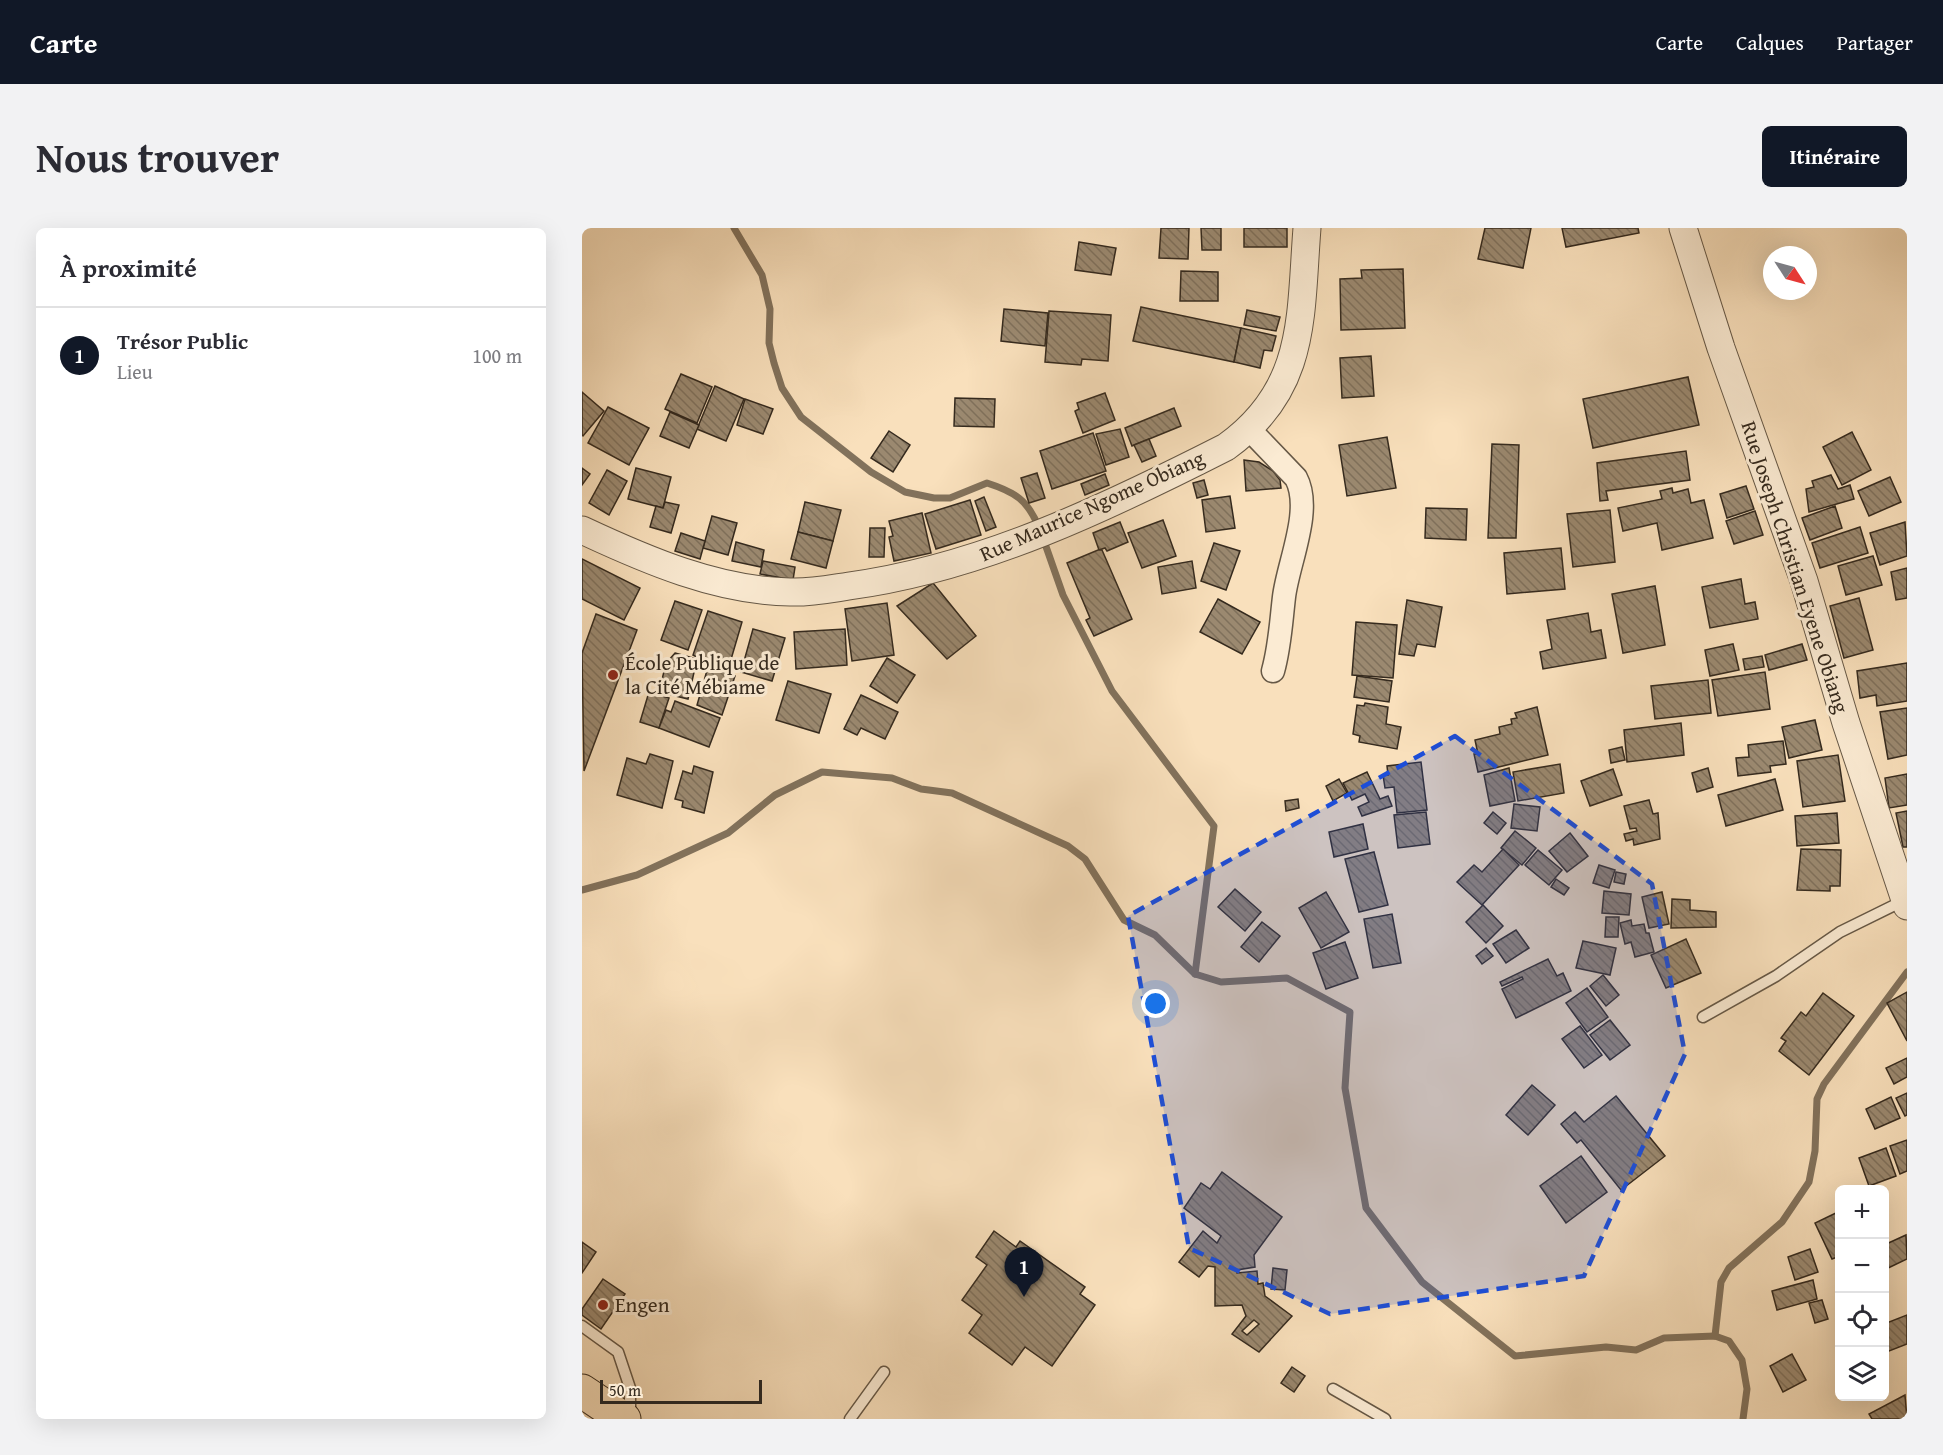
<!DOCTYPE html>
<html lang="fr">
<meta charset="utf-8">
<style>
body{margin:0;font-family:"Gentium Book Plus",serif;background:#f2f2f3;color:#2b2b33}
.controls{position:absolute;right:18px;bottom:18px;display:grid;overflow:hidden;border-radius:9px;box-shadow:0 6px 24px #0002}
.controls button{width:54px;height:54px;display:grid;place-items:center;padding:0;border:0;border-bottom:2px solid #e1e1e2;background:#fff;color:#2b2b33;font:30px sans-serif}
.compass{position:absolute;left:1181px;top:18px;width:54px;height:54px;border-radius:50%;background:#fff;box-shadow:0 6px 24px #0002;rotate:126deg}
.scale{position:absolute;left:18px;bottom:15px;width:162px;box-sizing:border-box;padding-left:6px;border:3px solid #352a1e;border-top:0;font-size:16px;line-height:21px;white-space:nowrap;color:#352a1e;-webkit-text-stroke:4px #fbebd3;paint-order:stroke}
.you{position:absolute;left:574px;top:776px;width:21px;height:21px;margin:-15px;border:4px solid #fff;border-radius:50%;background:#1a73e8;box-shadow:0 0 0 9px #1a73e833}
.badge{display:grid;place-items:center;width:39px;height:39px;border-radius:50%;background:#111827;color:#fff;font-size:20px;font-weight:700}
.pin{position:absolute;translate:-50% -50px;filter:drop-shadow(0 2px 3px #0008)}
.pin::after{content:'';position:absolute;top:32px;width:21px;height:18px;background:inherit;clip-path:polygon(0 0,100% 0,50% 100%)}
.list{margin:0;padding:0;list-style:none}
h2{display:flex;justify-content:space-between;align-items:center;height:78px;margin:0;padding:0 24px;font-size:26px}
h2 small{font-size:20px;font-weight:400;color:#7c7c81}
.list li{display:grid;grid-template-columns:39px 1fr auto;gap:18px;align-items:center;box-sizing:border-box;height:96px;padding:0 24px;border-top:2px solid #e1e1e2}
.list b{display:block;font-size:22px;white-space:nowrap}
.list p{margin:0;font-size:20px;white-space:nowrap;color:#7c7c81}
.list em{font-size:20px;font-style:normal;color:#7c7c81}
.icon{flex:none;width:33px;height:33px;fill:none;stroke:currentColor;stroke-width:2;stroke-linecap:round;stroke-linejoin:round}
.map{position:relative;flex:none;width:1325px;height:1191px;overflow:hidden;border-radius:9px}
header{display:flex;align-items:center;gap:36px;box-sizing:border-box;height:84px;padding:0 30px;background:#111827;color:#fff}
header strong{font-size:28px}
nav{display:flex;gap:33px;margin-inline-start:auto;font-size:21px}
.intro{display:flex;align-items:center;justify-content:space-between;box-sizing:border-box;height:144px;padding:0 36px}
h1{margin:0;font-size:42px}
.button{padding:15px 27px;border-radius:9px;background:#111827;color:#fff;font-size:21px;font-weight:700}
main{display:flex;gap:36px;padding:0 36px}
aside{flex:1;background:#fff;border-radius:9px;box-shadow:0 6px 24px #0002}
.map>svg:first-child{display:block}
</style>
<header>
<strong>Carte</strong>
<nav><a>Carte</a><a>Calques</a><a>Partager</a></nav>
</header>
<div class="intro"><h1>Nous trouver</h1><a class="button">Itinéraire</a></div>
<main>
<aside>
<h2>À proximité<small></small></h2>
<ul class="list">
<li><span class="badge">1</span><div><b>Trésor Public</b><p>Lieu</p></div><em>100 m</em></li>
</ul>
</aside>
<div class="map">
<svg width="1325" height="1191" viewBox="0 0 1325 1191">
<defs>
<pattern id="building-back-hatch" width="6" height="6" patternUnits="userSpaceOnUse" patternTransform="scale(1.5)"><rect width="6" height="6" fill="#9b8970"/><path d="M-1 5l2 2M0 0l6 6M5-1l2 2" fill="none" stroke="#7f705b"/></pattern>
</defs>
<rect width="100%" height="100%" fill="#f9e0bc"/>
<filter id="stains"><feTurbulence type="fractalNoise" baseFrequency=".00333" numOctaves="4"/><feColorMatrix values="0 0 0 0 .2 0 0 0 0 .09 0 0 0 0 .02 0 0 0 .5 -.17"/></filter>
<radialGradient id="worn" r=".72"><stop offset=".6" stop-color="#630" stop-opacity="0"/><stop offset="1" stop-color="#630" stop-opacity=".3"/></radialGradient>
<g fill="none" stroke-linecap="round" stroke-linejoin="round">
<g stroke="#82725c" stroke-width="7">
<path d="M152,0l28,47 8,34 -1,34 5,20 8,25 19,29 70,55 34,20 29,6h16l37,-15c28,9 41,17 52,45"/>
<path d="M461,310l20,57 49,96 102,135 -19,148 26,8 66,-4 63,34 -5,76 21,120 56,74 93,74 91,-9 30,3 28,-12 51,-2 14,5 13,19 5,29 -4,30"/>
<path d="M0,662l55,-15 91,-42 47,-38 47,-23 70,6 29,11 31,4 116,53 17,13 39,61 31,15 40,39"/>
<path d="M1133,1108l6,-54 8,-14 53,-46 27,-40 6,-31 2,-52 7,-15 83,-112"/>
</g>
</g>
<g fill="url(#building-back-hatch)" stroke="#352a1e" stroke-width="1.5" fill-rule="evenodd">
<path d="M579,0h28l-1,31 -29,-1z"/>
<path d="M619,0h20v22h-19z"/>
<rect x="662" y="0" width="43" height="19"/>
<path d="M903,0h46l-8,40 -45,-9z"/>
<path d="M980,0h76l1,5 -73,14z"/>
<path d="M497,14l37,6 -5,27 -36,-5z"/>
<path d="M821,41l2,59 -64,2 -1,-51 22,-1 -1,-8z"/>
<path d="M599,43l37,1v29h-38z"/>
<path d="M559,79l100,21 -7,34 -101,-21z"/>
<path d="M422,81l44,4 -3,33 -44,-5z"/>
<path d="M665,82l33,7 -4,14 -32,-6z"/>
<path d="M467,83l62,4 -3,46 -26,-2 -1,6 -36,-3z"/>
<path d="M659,100l35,8 -4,15 -8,-1 -4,18 -26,-6z"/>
<path d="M789,128l3,40 -32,2 -2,-40z"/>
<path d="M99,146l31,13 -15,36 -32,-14z"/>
<path d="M1106,149l11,48 -106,23 -10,-49z"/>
<path d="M133,158l29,13 -18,42 -29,-12z"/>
<path d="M0,164l22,19 -21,25 -1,-1z"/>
<path d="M523,165l10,27 -32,13 -8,-22 4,-2 -2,-6z"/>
<path d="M373,170l40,1 -1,28 -40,-1z"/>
<path d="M163,171l28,10 -10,25 -26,-9z"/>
<path d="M26,179l41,21 -20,37 -41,-22z"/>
<path d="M592,180l7,18 -49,20 -7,-18z"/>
<path d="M88,184l29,13 -10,23 -29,-12z"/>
<path d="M538,201l9,28 -23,8 -10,-31z"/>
<path d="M307,203l21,14 -17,27 -22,-14z"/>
<path d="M1270,204l19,38 -29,15 -19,-38z"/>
<path d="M511,205l13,38 -54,18 -12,-38z"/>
<path d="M805,209l9,51 -49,8 -8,-51z"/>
<path d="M567,211l7,17 -14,6 -8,-17z"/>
<path d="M910,216l27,1 -3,93h-28z"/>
<path d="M1104,223l4,29 -84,11 2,9 -8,1 -3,-38z"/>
<path d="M662,232l15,2 14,9 7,9 1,8 -35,3z"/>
<path d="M0,240l8,6 -8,11z"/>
<path d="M54,240l35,9 -8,31 -35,-9z"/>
<path d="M25,242l20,11 -18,34 -20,-12z"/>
<path d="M455,245l8,25 -16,5 -8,-25z"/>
<path d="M523,246l4,11 -24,10 -4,-11z"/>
<path d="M1249,247l7,14 12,-4 4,14 -45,13 -3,-23 8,-2 -2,-6z"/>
<path d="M1308,249l11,25 -32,14 -11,-25z"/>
<path d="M622,252l4,15 -11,3 -4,-15z"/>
<path d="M1164,258l8,23 -27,9 -7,-24z"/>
<path d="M1090,260l1,5 15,-4 3,14 13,-3 9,38 -51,12 -5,-27 -34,8 -5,-23 44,-9 -2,-8z"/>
<path d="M648,268l5,32 -29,4 -4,-32z"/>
<path d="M402,269l12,30 -10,4 -11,-30z"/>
<path d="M388,272l11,35 -45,14 -11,-35z"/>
<path d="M83,274l14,3 -8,28 -21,-6 6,-21 7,2z"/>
<path d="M223,274l36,8 -8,31 -35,-9z"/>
<path d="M1253,278l7,22 -32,12 -8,-22z"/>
<path d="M844,280l41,1 -1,31 -41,-2z"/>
<path d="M1028,282l5,52 -42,5 -6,-53z"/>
<path d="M1173,283l8,24 -29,9 -8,-23z"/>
<path d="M340,285l9,40 -37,8 -5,-24 4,-1 -4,-15z"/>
<path d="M130,288l25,7 -9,32 -25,-7z"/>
<path d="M581,292l13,36 -34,12 -14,-35z"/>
<path d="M538,294l8,20 -21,9 -2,-3 -6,2 -6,-17z"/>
<path d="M1323,294l2,34 -27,9 -10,-32z"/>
<path d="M1278,299l8,26 -48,15 -8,-25z"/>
<path d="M288,300h15l-1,29h-15z"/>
<path d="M216,304l35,9 -7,27 -35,-9z"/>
<path d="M99,305l24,8 -5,18 -25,-8z"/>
<path d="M154,314l28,8 -3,17 -29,-6z"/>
<path d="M632,315l26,8 -14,39 -25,-9z"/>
<path d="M979,320l4,41 -58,5 -3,-41z"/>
<path d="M516,322h4l30,69 -38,17 -8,-16 4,-2 -23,-55z"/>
<path d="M1291,328l9,29 -36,10 -8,-29z"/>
<path d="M0,331l58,29 -16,32 -42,-21z"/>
<path d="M181,333l32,6 -2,13 -33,-6z"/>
<path d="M610,333l4,27 -34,6 -4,-27z"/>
<path d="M1325,340v30l-11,2 -5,-28z"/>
<path d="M1159,351l4,25 10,-2 3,17 -48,9 -8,-41z"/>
<path d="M351,355l43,53 -29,23 -50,-53z"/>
<path d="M1073,358l10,59 -42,8 -11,-59z"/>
<path d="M1277,370l14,52 -29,8 -14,-52z"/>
<path d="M636,371l42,23 -18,32 -42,-22z"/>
<path d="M825,372l35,7 -7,40 -18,-3 -3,12 -15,-2z"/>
<path d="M93,373l27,9 -14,40 -27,-10z"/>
<path d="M305,375l7,52 -42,6 -7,-52z"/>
<path d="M126,383l34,11 -15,51 -30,-10 2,-5 -6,-3z"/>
<path d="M1006,385l3,19 10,-2 5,28 -63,11 -3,-17 12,-3 -5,-29z"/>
<path d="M14,386l41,16 -53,141 -2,-118z"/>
<path d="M774,394l41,3 -4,53 -41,-3z"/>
<path d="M171,401l32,9 -13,43 -31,-9z"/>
<path d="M263,401l2,36 -51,4 -2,-37z"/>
<path d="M1151,416l6,26 -29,6 -5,-26z"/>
<path d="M1220,416l5,16 -38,10 -4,-15z"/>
<path d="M93,425l22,6 -9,40 -29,-7 7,-29z"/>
<path d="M1180,428l2,11 -19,3 -2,-11z"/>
<path d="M305,430l28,17 -18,28 -27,-17z"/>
<path d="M1325,435v38l-30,5 -1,-11 -16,3 -3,-27z"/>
<path d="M126,439l27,9 -13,39 -25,-10z"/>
<path d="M1183,444l5,37 -52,7 -6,-36z"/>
<path d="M775,448l35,5 -3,21 -35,-5z"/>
<path d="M1126,452l3,33 -56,6 -4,-33z"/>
<path d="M206,453l43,13 -12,39 -43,-13z"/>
<path d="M67,464l20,6 -10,30 -19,-6z"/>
<path d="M279,467l37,17 -13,27 -24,-11 -4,7 -13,-6z"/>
<path d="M93,473l45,17 -11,29 -50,-19 7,-18 5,2z"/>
<path d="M783,475l23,4 -2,17 15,3 -4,22 -38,-7 1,-6 -7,-2 4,-29 7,1z"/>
<path d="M955,479l11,48 -70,17 -4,-18h4l-3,-14 25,-6 -1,-7 13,-3 -1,-5 6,-1 -2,-5z"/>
<path d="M1325,480v47l-19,4 -8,-47z"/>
<path d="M1233,492l7,30 -33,8 -7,-31z"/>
<path d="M1099,495l3,32 -57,7 -3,-32z"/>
<path d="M1201,513l3,23 -16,2 1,6 -33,4 -2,-18 13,-1 -1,-12z"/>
<path d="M1040,519l3,13 -14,3 -2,-13z"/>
<path d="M68,526l23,7 -11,47 -45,-13 10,-37 19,6z"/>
<path d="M1256,527l7,46 -42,6 -6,-46z"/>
<path d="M839,534l6,48 -30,3 -3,-26 -9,1 -2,-13h5l-1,-9z"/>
<path d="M978,536l4,29 -46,8 -5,-29z"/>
<path d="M112,538l19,6 -9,41 -22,-6 1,-6 -8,-2 8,-28 9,3z"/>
<path d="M927,540l6,33 -25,5 -6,-31z"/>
<path d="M1126,540l5,19 -16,5 -5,-19z"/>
<path d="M1031,541l9,26 -32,11 -9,-25z"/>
<path d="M785,544l13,27 8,-3 4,10 -30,10 -4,-9 11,-5 -4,-8 -13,6 -9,-17z"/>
<path d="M1325,546v31l-18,3 -4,-30z"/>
<path d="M757,551l8,14 -14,8 -7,-15z"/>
<path d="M1193,551l8,31 -57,16 -8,-31z"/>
<path d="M716,571l1,9 -13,3 -1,-10z"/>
<path d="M1067,572l4,14 5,-1 2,26 -26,6 -1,-6 -7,2 -2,-7 13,-3 -1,-3 -6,1 -6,-23z"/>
<path d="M932,576l26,3 -3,24 -26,-3z"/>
<path d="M1325,583v36h-4l-7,-34z"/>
<path d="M844,584l4,32 -32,4 -4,-33z"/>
<path d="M911,584l13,11 -9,11 -13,-11z"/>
<path d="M1255,585l2,30 -42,3 -2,-30z"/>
<path d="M781,596l5,25 -34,8 -5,-25z"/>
<path d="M933,603l21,17 -14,17 -21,-17z"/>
<path d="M988,605l18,23 -21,16 -18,-21z"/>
<path d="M921,621l16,16 -37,40 -25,-23 17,-17 8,7z"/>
<path d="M1219,621l40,1 -1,36h-10v5l-33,-1z"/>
<path d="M956,622l24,20 -13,15 -24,-20z"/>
<path d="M792,624l14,53 -29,7 -14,-53z"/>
<path d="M1017,637l16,5 -6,18 -16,-5z"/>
<path d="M1034,644l10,2 -2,10 -10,-2z"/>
<path d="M974,651l13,9 -5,7 -13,-8z"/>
<path d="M653,661l26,23 -16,19 -27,-24z"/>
<path d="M1022,663l27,3 -2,21 -27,-2z"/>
<path d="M744,664l23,40 -28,16 -22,-40z"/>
<path d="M1080,664l7,32 -20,4 -7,-31z"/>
<path d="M1090,671l18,1v10l26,2v15l-45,1z"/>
<path d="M901,677l20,21 -17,17 -20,-21z"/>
<path d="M810,686l9,49 -28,5 -9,-49z"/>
<path d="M1024,689h13l-1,20h-13z"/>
<path d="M1049,692l1,6 12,-2 2,9h3l5,19 -19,5 -4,-15 -6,2 -5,-21z"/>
<path d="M680,694l18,14 -21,26 -18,-15z"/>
<path d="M934,702l13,18 -23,15 -13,-19z"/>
<path d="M1104,711l15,34 -35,15 -15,-33z"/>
<path d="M1001,713l33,7 -6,27 -34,-7z"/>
<path d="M763,714l13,36 -32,11 -13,-36z"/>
<path d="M904,720l7,8 -11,8 -6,-8z"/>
<path d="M966,731l9,17 6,-3 8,18 -55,27 -14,-29 21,-10 -1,-2 -20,9 -2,-4z"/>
<path d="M1021,747l16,20 -13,11 -16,-20z"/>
<path d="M1005,760l21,29 -21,15 -21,-29z"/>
<path d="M1325,764v49l-20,-38z"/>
<path d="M1241,765l31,23 -45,59 -30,-24 7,-10 -5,-3 20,-26 5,4z"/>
<path d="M1028,792l20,25 -20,15 -20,-25z"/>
<path d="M998,798l22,29 -18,13 -22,-29z"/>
<path d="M1325,830v19l-13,7 -8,-16z"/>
<path d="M950,857l23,20 -27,30 -22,-20z"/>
<path d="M1325,865v22l-2,1 -9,-18z"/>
<path d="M1034,868l49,60 -44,34 -40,-50 -4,3 -16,-19 14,-12 9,10z"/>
<path d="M1309,869l9,21 -25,11 -9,-20z"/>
<path d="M1325,912v31l-7,3 -10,-28z"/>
<path d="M1304,920l10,28 -27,10 -10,-28z"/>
<path d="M999,928l26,36 -41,31 -26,-37z"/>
<path d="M640,944l60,45 -28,38 1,12 -18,3v3l20,-2 1,13 5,-1 2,13 27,20 -33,36 -27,-18 14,-18 -4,-11 -27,1v-39l-7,-1 -9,11 -20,-15 24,-31 14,12 4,-7 -37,-28 17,-25 9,6zM672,1092l5,4 -12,11 -5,-4z"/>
<path d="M1256,984l2,44 -8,3 -17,-36z"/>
<path d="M412,1003l22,16 4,-6 65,46 -5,7 15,11 -43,61 -27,-19 -13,18 -43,-32 13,-18 -20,-15 25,-35 -11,-8z"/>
<path d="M1324,1007l1,24 -23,11v-25z"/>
<path d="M0,1014l14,10 -14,21z"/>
<path d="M1228,1021l8,23 -23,8 -7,-23z"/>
<path d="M691,1040l14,2 -2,20 -14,-1z"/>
<path d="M21,1051l22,15 -24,35 -19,-14v-6z"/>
<path d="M1231,1052l4,19 -40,11 -5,-19z"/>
<path d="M1240,1072l6,19 -13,4 -6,-20z"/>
<path d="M1325,1087v29l-23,9v-29z"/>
<path d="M1210,1126l14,26 -23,12 -13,-26z"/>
<path d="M710,1139l13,9 -11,16 -13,-9z"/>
<path d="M1323,1167l2,24h-35l-3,-5z"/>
</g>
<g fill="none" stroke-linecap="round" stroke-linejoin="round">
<g stroke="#665846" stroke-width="13">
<g id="service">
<path d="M1121,789l73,-41 64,-44 65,-32"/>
<path d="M0,1098l36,26 12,36v28"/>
<path d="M751,1161l52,30"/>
<path d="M268,1191l34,-47"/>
</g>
</g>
<g stroke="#665846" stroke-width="25">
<path id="minor" d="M668,202l46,48c17,32 -8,85 -12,119 -3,25 -4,49 -11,74"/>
</g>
<g stroke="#665846" stroke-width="29">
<g id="tertiary">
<path d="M1101,0l38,120 83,233 42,142 61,183"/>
<path d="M0,302c64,30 136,61 208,62 19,1 39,-3 59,-6 133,-18 259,-79 377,-139 81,-58 74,-130 81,-219"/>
</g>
</g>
<g stroke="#352a1e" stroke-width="35">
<path id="trunk" d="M0,1163l42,28"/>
</g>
<use href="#service" stroke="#fbebd3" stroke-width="10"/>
<use href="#minor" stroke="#fbebd3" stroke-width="22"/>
<use href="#tertiary" stroke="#fbebd3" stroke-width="27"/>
<use href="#trunk" stroke="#f9e0bc" stroke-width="33"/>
</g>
<path fill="#1d4ed8" fill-opacity="0.2" stroke="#1d4ed8" stroke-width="4.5" stroke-dasharray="12 8" stroke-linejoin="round" d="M873,508l197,148 33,170 -101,222 -254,38 -141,-66 -61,-332z"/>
<g fill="#8f2418" stroke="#fbebd3" stroke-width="2">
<circle cx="31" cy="447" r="6"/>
<circle cx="21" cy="1077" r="6"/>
</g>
<g text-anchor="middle" stroke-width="6" stroke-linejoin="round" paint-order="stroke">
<g font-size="21" fill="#352a1e" stroke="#fbebd3">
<text transform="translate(510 278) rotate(-24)" y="7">Rue Maurice Ngome Obiang</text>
<text transform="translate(1213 339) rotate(72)" y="7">Rue Joseph Christian Eyene Obiang</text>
</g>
<g font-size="21" fill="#352a1e" stroke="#fbebd3" text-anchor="start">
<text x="43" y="442">École Publique de<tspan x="43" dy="24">la Cité Mébiame</tspan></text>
<text x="33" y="1084">Engen</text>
</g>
</g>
<rect width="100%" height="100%" filter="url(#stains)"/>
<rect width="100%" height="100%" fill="url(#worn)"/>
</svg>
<div class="controls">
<button>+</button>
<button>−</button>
<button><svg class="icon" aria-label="locate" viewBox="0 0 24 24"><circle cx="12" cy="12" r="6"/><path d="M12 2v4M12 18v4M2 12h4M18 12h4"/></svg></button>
<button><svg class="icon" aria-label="layers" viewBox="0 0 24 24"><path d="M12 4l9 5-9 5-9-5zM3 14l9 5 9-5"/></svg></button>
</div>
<svg class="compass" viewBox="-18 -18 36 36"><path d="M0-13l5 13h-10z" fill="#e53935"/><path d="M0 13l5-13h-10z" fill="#7c7c81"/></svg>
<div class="scale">50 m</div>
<div class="you"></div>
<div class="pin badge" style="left:442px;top:1069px">1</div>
</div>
</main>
